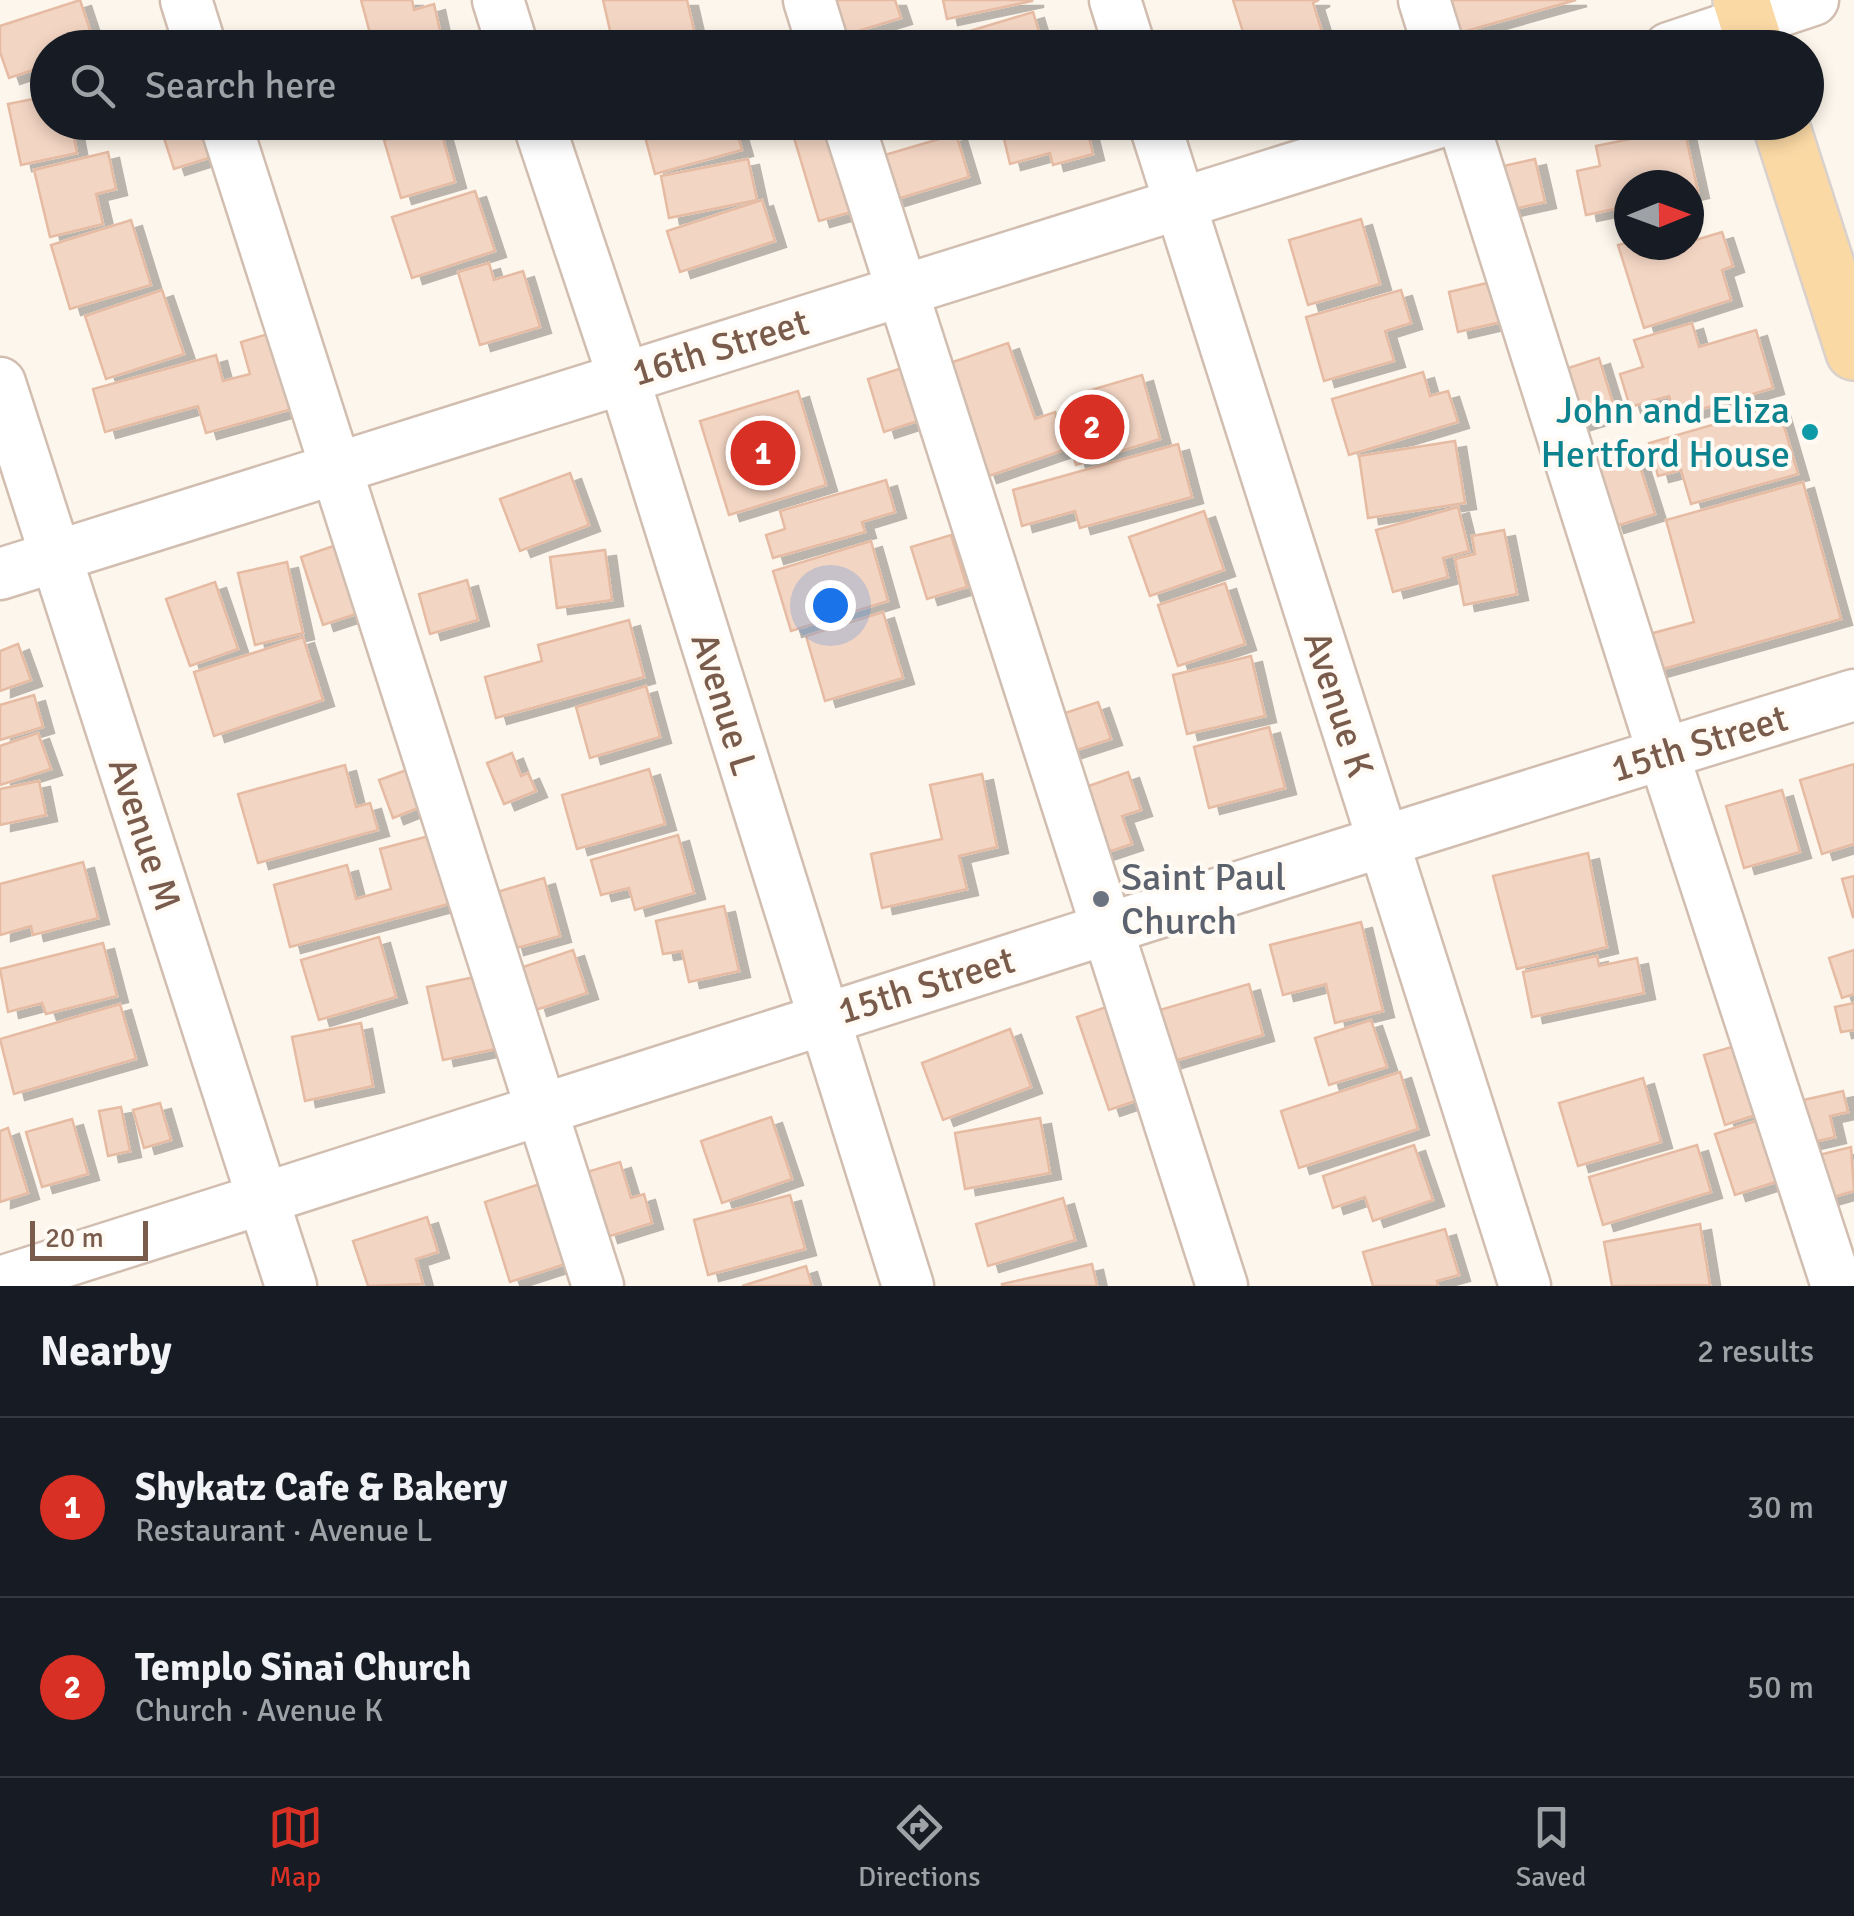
<!DOCTYPE html>
<meta charset="utf-8">
<style>
body{margin:0;font-family:Signika,sans-serif;background:#20242c;color:#f1f3f6}
.compass{position:absolute;left:1614px;top:170px;width:90px;height:90px;border-radius:50%;background:#171b24;box-shadow:0 5px 15px #0003;rotate:89deg}
.scale{position:absolute;left:30px;bottom:25px;width:118px;box-sizing:border-box;padding-left:10px;border:5px solid #7a5c4d;border-top:0;font-size:28px;line-height:35px;white-space:nowrap;color:#7a5c4d;-webkit-text-stroke:8px #fffaf3;paint-order:stroke}
.you{position:absolute;left:830px;top:605px;width:35px;height:35px;margin:-25px;border:8px solid #fff;border-radius:50%;background:#1a73e8;box-shadow:0 0 0 15px #1a73e833}
.badge{display:grid;place-items:center;width:65px;height:65px;border-radius:50%;background:#d93025;color:#fff;font-size:32px;font-weight:700}
.pin{position:absolute;translate:-50% -50%;border:5px solid #fff;box-shadow:0 2px 10px #0006}
.list{margin:0;padding:0;list-style:none}
h2{display:flex;justify-content:space-between;align-items:center;height:130px;margin:0;padding:0 40px;font-size:42px}
h2 small{font-size:32px;font-weight:400;color:#9ea1a6}
.list li{display:grid;grid-template-columns:65px 1fr auto;gap:30px;align-items:center;box-sizing:border-box;height:180px;padding:0 40px;border-top:2px solid #363941}
.list b{display:block;font-size:38px;white-space:nowrap}
.list p{margin:0;font-size:32px;white-space:nowrap;color:#9ea1a6}
.list em{font-size:32px;font-style:normal;color:#9ea1a6}
.icon{flex:none;width:55px;height:55px;fill:none;stroke:currentColor;stroke-width:2;stroke-linecap:round;stroke-linejoin:round}
.map{position:relative;flex:none;width:1854px;height:1286px;overflow:hidden}
.search{position:absolute;background:#171b24;box-shadow:0 5px 15px #0003;left:30px;right:30px;top:30px;height:110px;display:flex;align-items:center;gap:25px;box-sizing:border-box;padding:0 35px;border-radius:55px;color:#9ea1a6;font-size:38px}
.sheet{height:490px;background:#171b24}
nav{display:flex;justify-content:space-around;align-items:center;box-sizing:border-box;height:140px;border-top:2px solid #363941;background:#171b24;font-size:28px;color:#9ea1a6}
nav a{display:grid;justify-items:center;gap:5px}
nav .on{color:#d93025}
.map>svg:first-child{display:block}
</style>
<div class="map">
<svg width="1854" height="1286" viewBox="0 0 1854 1286">
<defs>
<filter id="shadow"><feDropShadow dx="11" dy="6" stdDeviation="0" flood-color="#0004"/></filter>
</defs>
<rect width="100%" height="100%" fill="#fdf6ec"/>
<g fill="#f3d5c3" stroke="#e6bba3" stroke-width="2.5" filter="url(#shadow)">
<path d="M80,0l16,48h-48v17l-39,13 -9,-26v-26z"/>
<path d="M361,0h51l2,10 20,-6 6,27 -66,17z"/>
<path d="M603,0h84l9,39 -35,9h-47z"/>
<path d="M832,0h63l6,18 -59,18z"/>
<path d="M943,0h89v1l-85,18z"/>
<path d="M1233,0h86l-6,3 14,45h-79z"/>
<path d="M1442,0h134l-124,35z"/>
<path d="M1033,12l11,36h-131z"/>
<path d="M287,34l4,14h-45z"/>
<path d="M48,96v26h44l2,6 -21,4 4,21 -56,12 -13,-61z"/>
<path d="M189,122h12l11,35 -38,12 -12,-37z"/>
<path d="M682,122h52l8,28 -87,24 -11,-41z"/>
<path d="M822,122h8l25,89 -36,10 -27,-90z"/>
<path d="M1000,122h85l8,32 -40,11 -3,-12 -40,11z"/>
<path d="M439,124l16,58 -54,16 -17,-58z"/>
<path d="M1684,128l14,64 -9,2v-9h-60v21l-43,9 -9,-44 23,-5 -4,-20z"/>
<path d="M956,134l13,43 -75,23 -13,-44z"/>
<path d="M108,152l8,37 -20,5 7,30 -53,13 -16,-67z"/>
<path d="M748,159l9,41 -88,18 -8,-42z"/>
<path d="M1535,159l10,43 -36,8 -10,-43z"/>
<path d="M475,191l20,60 -83,27 -20,-61z"/>
<path d="M762,200l13,41 -95,31 -13,-41z"/>
<path d="M1361,219l19,65 -72,21 -19,-65z"/>
<path d="M131,220l20,65 -81,24 -19,-64z"/>
<path d="M1722,232l11,34 -11,4 9,30 -87,28 -26,-83 11,-3v3h36l1,4 23,-4v-3z"/>
<path d="M489,263l5,17 29,-9 17,56 -60,18 -22,-73z"/>
<path d="M1491,282l10,40 -43,10 -9,-40z"/>
<path d="M162,290l22,64 -78,25 -21,-63z"/>
<path d="M1401,290l10,33 -26,8 9,30 -70,20 -18,-64z"/>
<path d="M1692,323l7,24 57,-17 17,58 -98,29 -6,-21 -39,11 -10,-33 23,-7 -9,-27z"/>
<path d="M278,331l21,76 -93,26 -8,-27 -93,26 -12,-43 123,-34 7,26 27,-7 -9,-32z"/>
<path d="M1008,343l27,76 20,-7 12,37 -81,28 -39,-113z"/>
<path d="M1599,358l17,55 -39,12 -18,-54z"/>
<path d="M911,365l16,53 -43,14 -16,-53z"/>
<path d="M1423,372l7,24 18,-5 10,31 -109,33 -17,-56z"/>
<path d="M1142,375l18,64 -84,26 -10,-34 20,-6 -9,-31z"/>
<path d="M798,391l28,94 -97,30 -29,-94z"/>
<path d="M1778,406l20,68 -107,30 -10,-34 -23,6 -9,-33z"/>
<path d="M1455,441l10,62 -97,15 -9,-62z"/>
<path d="M1178,444l14,53 -112,31 -5,-17 -53,15 -9,-36z"/>
<path d="M1636,454l19,60 -42,13 -19,-60z"/>
<path d="M570,473l19,52 -69,26 -20,-52z"/>
<path d="M886,480l9,32 -33,10 3,10 -92,26 -7,-23 19,-6 -5,-18z"/>
<path d="M1803,482l38,137 -185,52 -10,-36 48,-13 -28,-102z"/>
<path d="M1458,507l11,44 -26,7 5,19 -55,15 -17,-62z"/>
<path d="M1204,511l20,59 -74,26 -21,-59z"/>
<path d="M1504,530l13,64 -53,11 -9,-46 20,-5 -3,-18z"/>
<path d="M951,535l16,52 -40,12 -16,-52z"/>
<path d="M348,541l23,68 -48,16 -22,-68z"/>
<path d="M871,541l17,60 -97,30 -18,-60z"/>
<path d="M605,550l7,50 -55,8 -7,-51z"/>
<path d="M287,562l16,71 -48,12 -17,-72z"/>
<path d="M467,580l11,40 -48,14 -11,-40z"/>
<path d="M215,582l23,67 -48,17 -24,-67z"/>
<path d="M1225,583l20,61 -67,22 -20,-61z"/>
<path d="M883,612l20,66 -78,23 -19,-65z"/>
<path d="M629,620l15,57 -148,41 -11,-41 57,-16 -4,-16z"/>
<path d="M303,637l20,63 -109,36 -20,-64z"/>
<path d="M18,644l13,36 -31,11v-40z"/>
<path d="M1251,656l14,60 -78,18 -14,-59z"/>
<path d="M646,686l14,51 -70,21 -14,-51z"/>
<path d="M34,695l9,32 -43,13v-35z"/>
<path d="M1098,702l13,37 -43,14 -12,-37z"/>
<path d="M1269,727l16,61 -76,20 -15,-61z"/>
<path d="M38,733l13,36 -51,16v-39z"/>
<path d="M512,753l9,23 7,-3 8,18 -32,13 -17,-41z"/>
<path d="M1854,764v80l-32,10 -22,-74z"/>
<path d="M345,765l11,42 14,-4 8,27 -120,33 -20,-69z"/>
<path d="M409,769l14,37 -30,12 -14,-38z"/>
<path d="M649,769l16,55 -88,25 -15,-54z"/>
<path d="M1128,772l13,38 -19,6 10,28 -30,10 -22,-65z"/>
<path d="M982,774l15,73 -38,9 8,33 -85,19 -11,-54 71,-15 -12,-54z"/>
<path d="M39,781l7,34 -46,10v-36z"/>
<path d="M1782,790l18,62 -56,16 -18,-62z"/>
<path d="M444,832l19,68 -173,47 -16,-62 73,-20 9,34 35,-10 -11,-40z"/>
<path d="M678,835l16,58 -59,17 -6,-22 -28,7 -10,-35z"/>
<path d="M1588,853l19,94 -90,22 -24,-93z"/>
<path d="M83,862l15,56 -65,17 -2,-9 -31,9v-51z"/>
<path d="M1854,876v41h-1l-11,-38z"/>
<path d="M544,878l16,58 -47,13 -16,-57z"/>
<path d="M724,906l15,65 -50,11 -7,-31 -19,3 -7,-33z"/>
<path d="M1361,922l22,89 -48,12 -9,-39 -43,11 -13,-50z"/>
<path d="M379,937l17,60 -77,23 -18,-60z"/>
<path d="M103,943l14,53 -71,18 -4,-11 -34,9 -8,-43z"/>
<path d="M573,950l14,43 -51,17 -13,-43z"/>
<path d="M1854,950v44l-12,4 -13,-40z"/>
<path d="M1597,956l2,10 38,-8 7,35 -112,24 -9,-45z"/>
<path d="M489,974l16,73 -62,13 -16,-73z"/>
<path d="M1249,984l14,51 -92,27 -15,-51z"/>
<path d="M1854,1003v27l-13,2 -6,-25z"/>
<path d="M120,1004l16,55 -122,35 -14,-55z"/>
<path d="M1115,1004l32,93 -38,13 -32,-93z"/>
<path d="M1371,1020l16,47 -58,18 -14,-47z"/>
<path d="M361,1023l12,63 -68,15 -13,-64z"/>
<path d="M1010,1029l21,58 -88,33 -21,-57z"/>
<path d="M1742,1044l20,69 -37,12 -21,-70z"/>
<path d="M1400,1072l18,57 -119,39 -18,-57z"/>
<path d="M1643,1078l18,64 -83,24 -19,-63z"/>
<path d="M1843,1091l5,21 -18,4 5,21 -30,7 -10,-42z"/>
<path d="M160,1103l11,37 -27,8 -11,-38z"/>
<path d="M121,1107l9,44 -22,5 -9,-45z"/>
<path d="M771,1117l21,62 -70,24 -21,-62z"/>
<path d="M1040,1118l10,55 -85,16 -10,-56z"/>
<path d="M1765,1118l20,61 -50,16 -20,-61z"/>
<path d="M72,1119l16,55 -46,13 -16,-55z"/>
<path d="M8,1128l20,65 -28,9v-71z"/>
<path d="M1414,1145l19,55 -60,21 -8,-24 -32,11 -10,-32z"/>
<path d="M1697,1145l14,47 -108,33 -14,-48z"/>
<path d="M1851,1147l3,44 -31,9 -12,-43z"/>
<path d="M620,1162l11,36 13,-4 8,29 -45,14 -20,-65z"/>
<path d="M555,1179l26,80 -71,23 -25,-80z"/>
<path d="M790,1195l15,54 -97,26 -14,-55z"/>
<path d="M1063,1198l12,42 -87,26 -12,-42z"/>
<path d="M427,1217l11,35 -22,7 7,25 -55,2 -15,-45z"/>
<path d="M1700,1224l10,61 -98,1 -8,-44z"/>
<path d="M1445,1229l14,46 -22,6 1,5h-65l-10,-34z"/>
<path d="M1092,1264l5,22h-95v-2z"/>
<path d="M806,1266l6,20h-70z"/>
</g>
<g fill="none" stroke-linecap="round" stroke-linejoin="round">
<g stroke="#d1beb0" stroke-width="55">
<g id="minor">
<path d="M186,0l15,48"/>
<path d="M498,0l15,48"/>
<path d="M809,0l15,48"/>
<path d="M1115,0l15,48"/>
<path d="M1424,0l15,48"/>
<path d="M1669,48l144,-48"/>
<path d="M225,122l373,1164"/>
<path d="M538,122l85,254 285,910"/>
<path d="M848,122l374,1164"/>
<path d="M1154,122l371,1164"/>
<path d="M1463,122l200,631 174,533"/>
<path d="M0,383l291,903"/>
<path d="M0,574l1440,-452"/>
<path d="M0,1282c618,-195 1234,-397 1854,-587"/>
</g>
</g>
<g stroke="#dad1cd" stroke-width="60">
<g id="major">
<path d="M1741,0l15,48"/>
<path d="M1780,122l74,230"/>
</g>
</g>
<use href="#minor" stroke="#fff" stroke-width="50"/>
<use href="#major" stroke="#fbd9a5" stroke-width="55"/>
</g>
<circle fill="#0f9aa8" stroke="#fffaf3" stroke-width="4" cx="1810" cy="432" r="10"/>
<circle fill="#6b7280" stroke="#fffaf3" stroke-width="4" cx="1101" cy="899" r="10"/>
<g text-anchor="middle" stroke-width="8" stroke-linejoin="round" paint-order="stroke">
<g font-size="38" fill="#7a5c4d" stroke="#fffaf3">
<text transform="translate(720 347) rotate(-17)" y="13">16th Street</text>
<text transform="translate(725 704) rotate(73)" y="13">Avenue L</text>
<text transform="translate(1339 704) rotate(72)" y="13">Avenue K</text>
<text transform="translate(1699 743) rotate(-17)" y="13">15th Street</text>
<text transform="translate(145 834) rotate(72)" y="13">Avenue M</text>
<text transform="translate(926 985) rotate(-17)" y="13">15th Street</text>
</g>
<g font-size="38" fill="#0d838f" stroke="#fffaf3" text-anchor="end">
<text x="1790" y="423">John and Eliza<tspan x="1790" dy="44">Hertford House</tspan></text>
</g>
<g font-size="38" fill="#5b616d" stroke="#fffaf3" text-anchor="start">
<text x="1121" y="890">Saint Paul<tspan x="1121" dy="44">Church</tspan></text>
</g>
</g>
</svg>
<svg class="compass" viewBox="-18 -18 36 36"><path d="M0-13l5 13h-10z" fill="#e53935"/><path d="M0 13l5-13h-10z" fill="#9ea1a6"/></svg>
<div class="scale">20 m</div>
<div class="you"></div>
<div class="pin badge" style="left:763px;top:453px">1</div>
<div class="pin badge" style="left:1092px;top:427px">2</div>
<div class="search"><svg class="icon" aria-label="search" viewBox="0 0 24 24"><circle cx="10" cy="10" r="6"/><path d="M15 15l6 6"/></svg>Search here</div>
</div>
<section class="sheet">
<h2>Nearby<small>2 results</small></h2>
<ul class="list">
<li><span class="badge">1</span><div><b>Shykatz Cafe &amp; Bakery</b><p>Restaurant · Avenue L</p></div><em>30 m</em></li>
<li><span class="badge">2</span><div><b>Templo Sinai Church</b><p>Church · Avenue K</p></div><em>50 m</em></li>
</ul>
</section>
<nav>
<a class="on"><svg class="icon" aria-label="map" viewBox="0 0 24 24"><path d="M3 6l6-2 6 2 6-2v14l-6 2-6-2-6 2zM9 4v14M15 6v14"/></svg>Map</a>
<a><svg class="icon" aria-label="directions" viewBox="0 0 24 24"><path d="M12 3l9 9-9 9-9-9zM9 14v-3h6M13 9l2 2-2 2"/></svg>Directions</a>
<a><svg class="icon" aria-label="saved" viewBox="0 0 24 24"><path d="M7 4h10v16l-5-4-5 4z"/></svg>Saved</a>
</nav>
